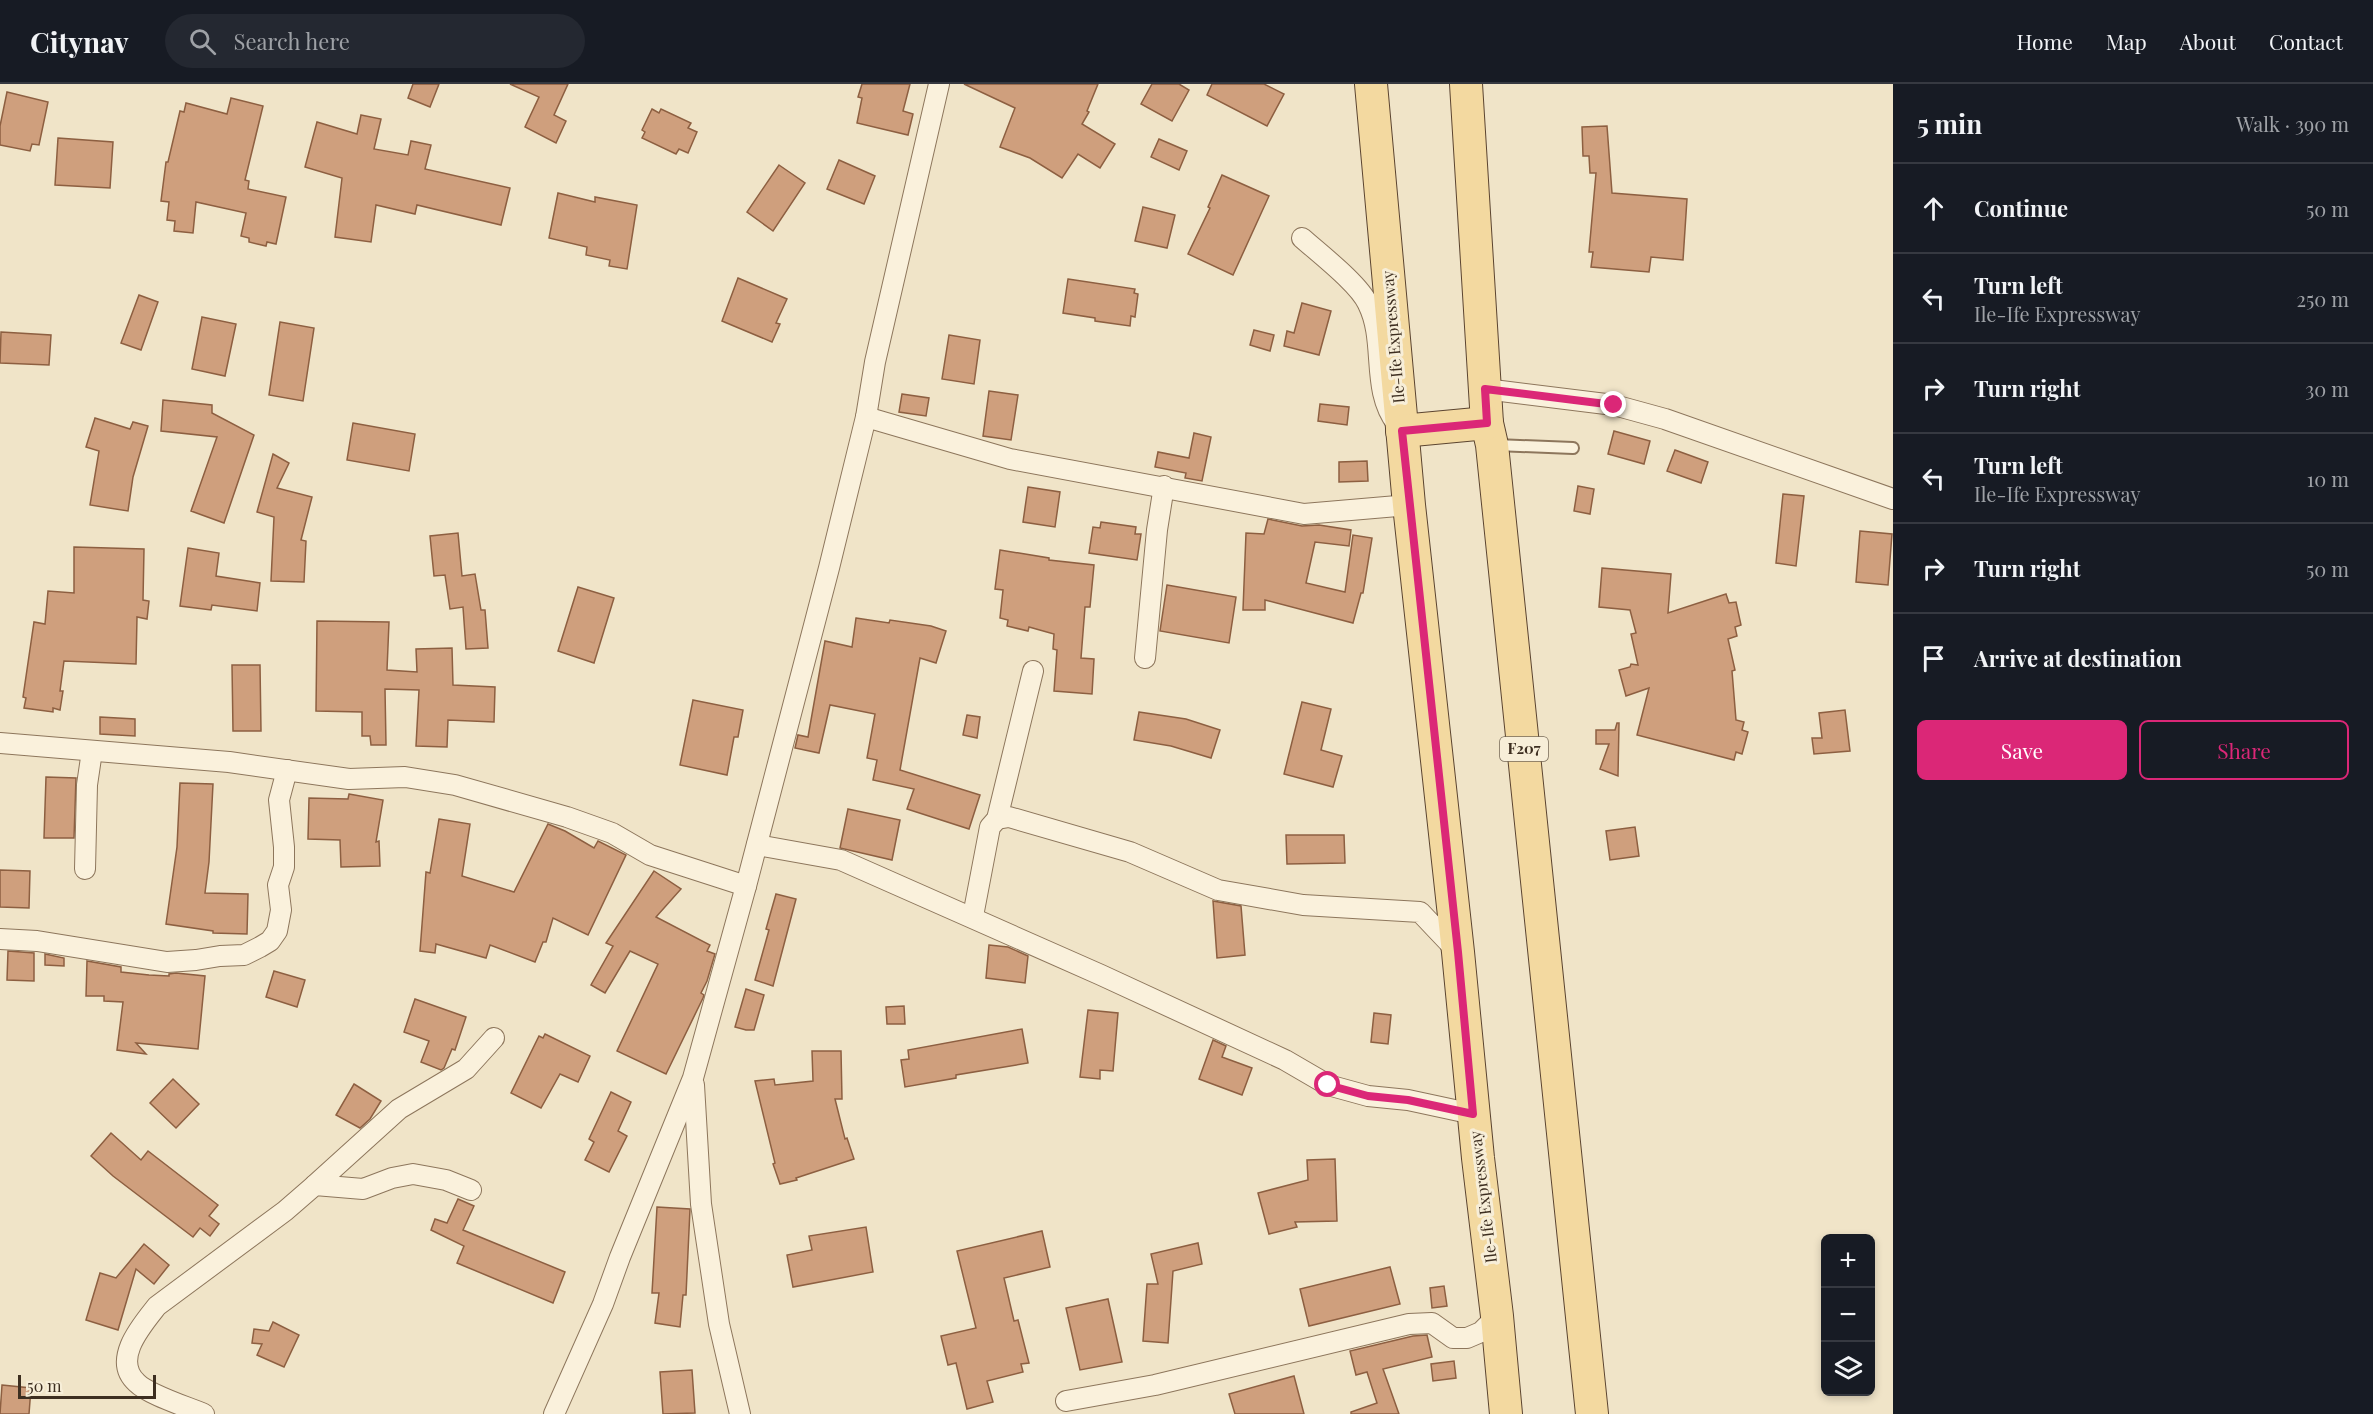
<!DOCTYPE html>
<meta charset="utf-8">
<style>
body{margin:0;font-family:"Playfair Display",serif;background:#242831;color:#f1f3f6}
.controls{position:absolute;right:18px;bottom:18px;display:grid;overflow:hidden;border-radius:9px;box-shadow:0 3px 9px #0003}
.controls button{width:54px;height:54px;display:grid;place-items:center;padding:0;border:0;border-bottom:2px solid #363941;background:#171b24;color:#f1f3f6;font:30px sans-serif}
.scale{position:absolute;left:18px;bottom:15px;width:138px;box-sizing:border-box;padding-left:6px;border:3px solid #3d2e20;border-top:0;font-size:16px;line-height:21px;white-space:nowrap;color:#3d2e20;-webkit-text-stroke:4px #f7eed8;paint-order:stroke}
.stop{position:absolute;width:18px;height:18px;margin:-14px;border:4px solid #db2777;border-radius:50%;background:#fff}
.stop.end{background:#db2777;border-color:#fff;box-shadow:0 2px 6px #0008}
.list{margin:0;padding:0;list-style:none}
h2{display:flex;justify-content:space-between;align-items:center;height:78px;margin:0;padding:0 24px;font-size:26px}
h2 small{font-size:20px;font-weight:400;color:#9ea1a6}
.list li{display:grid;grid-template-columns:39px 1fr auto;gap:18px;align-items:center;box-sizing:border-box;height:90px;padding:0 24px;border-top:2px solid #363941}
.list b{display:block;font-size:22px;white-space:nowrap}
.list p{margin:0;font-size:20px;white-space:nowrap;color:#9ea1a6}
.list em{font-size:20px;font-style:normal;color:#9ea1a6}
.actions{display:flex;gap:12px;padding:18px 24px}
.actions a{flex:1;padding:14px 0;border:2px solid #db2777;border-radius:9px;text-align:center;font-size:21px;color:#db2777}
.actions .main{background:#db2777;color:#fff}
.icon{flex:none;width:33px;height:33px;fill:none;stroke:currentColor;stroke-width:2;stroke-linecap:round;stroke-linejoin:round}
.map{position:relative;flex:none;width:1893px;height:1330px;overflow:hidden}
header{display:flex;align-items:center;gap:36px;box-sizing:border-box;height:84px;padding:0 30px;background:#171b24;border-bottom:2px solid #363941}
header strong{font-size:28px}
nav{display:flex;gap:33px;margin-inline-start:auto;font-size:21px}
.search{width:420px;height:54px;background:#242831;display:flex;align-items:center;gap:15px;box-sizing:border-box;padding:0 21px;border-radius:33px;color:#9ea1a6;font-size:22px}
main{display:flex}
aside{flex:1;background:#171b24}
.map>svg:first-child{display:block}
</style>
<header>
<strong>Citynav</strong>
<div class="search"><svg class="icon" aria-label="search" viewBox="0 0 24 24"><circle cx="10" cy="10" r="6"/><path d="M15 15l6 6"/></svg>Search here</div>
<nav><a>Home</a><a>Map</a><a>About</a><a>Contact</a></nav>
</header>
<main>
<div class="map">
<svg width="1893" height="1330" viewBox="0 0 1893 1330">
<rect width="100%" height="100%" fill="#f0e4c8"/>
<g fill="#cf9f7d" stroke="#8d5f41" stroke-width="1.5">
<path d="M413,0h26l-9,23 -22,-9z"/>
<path d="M510,0h58l-14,31 12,6 -10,22 -31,-16 14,-30z"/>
<path d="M862,0h48l-7,27 10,3 -5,21 -51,-12 5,-25 -4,-1z"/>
<path d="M964,0h134l-11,27 2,1 -7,12 33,20 -15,24 -22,-14 -16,24 -32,-20 -30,-11 15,-39z"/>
<path d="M1152,0h27l10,6 -17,31 -31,-17z"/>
<path d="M1212,0h52l20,10 -17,32 -60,-31z"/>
<path d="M7,8l41,10 -9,43 -7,-1 -2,7 -30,-6v-19z"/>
<path d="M231,14l32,8 -18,74 4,1 -1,8 38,8 -10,47 -9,-2 -1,4 -17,-4v-4l-8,-2 5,-23 -50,-11 -3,31 -19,-2 1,-10 -8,-1 2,-18 -8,-1 5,-39h2l12,-51 4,1 2,-9 41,11z"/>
<path d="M652,25l7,4 2,-4 30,14 -3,5 9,4 -9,21 -9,-4 -3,5 -34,-16 3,-6 -3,-2z"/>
<path d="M361,31l20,4 -7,30 34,6 3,-14 20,4 -6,24 85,19 -9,37 -84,-20 -2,9 -39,-9 -5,37 -36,-5 7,-59 -37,-11 12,-45 40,12z"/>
<path d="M1607,42l5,67 75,6 -4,61 -32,-3 -2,15 -58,-5 2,-15h-4l7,-79h-6l-1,-17h-6l-1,-29z"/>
<path d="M58,54l55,4 -3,46 -55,-3z"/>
<path d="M1159,55l28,12 -8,19 -28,-13z"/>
<path d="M839,76l36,16 -11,28 -37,-15z"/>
<path d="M779,81l26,18 -32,48 -26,-19z"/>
<path d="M1222,91l47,21 -36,79 -45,-21 22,-46 -2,-1z"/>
<path d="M558,109l37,9v-5l42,8 -10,64 -18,-3 1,-6 -24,-5 1,-8 -38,-9z"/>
<path d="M1143,123l32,8 -8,33 -32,-7z"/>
<path d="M738,194l49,21 -11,24 4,1 -8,18 -50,-21z"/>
<path d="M1068,195l67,10 -1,4 4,1 -3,23 -4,-1 -1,10 -35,-5v-3l-32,-5z"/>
<path d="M139,211l19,7 -17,48 -20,-7z"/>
<path d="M1302,219l29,8 -12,44 -35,-9 3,-15 7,2z"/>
<path d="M202,233l34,7 -11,52 -33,-7z"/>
<path d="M280,238l34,6 -11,73 -34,-6z"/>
<path d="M1254,246l20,5 -4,16 -20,-6z"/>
<path d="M1,248l50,3 -2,30 -49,-2z"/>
<path d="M949,251l31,5 -6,44 -32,-5z"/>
<path d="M989,307l29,4 -7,45 -28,-4z"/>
<path d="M902,310l27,4 -3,18 -27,-4z"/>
<path d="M163,316l49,5v8l42,22 -30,88 -33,-12 26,-74 -56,-6z"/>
<path d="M1320,320l29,3 -2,18 -29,-4z"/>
<path d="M95,334l35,11 3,-7 15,4 -15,51 -5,34 -38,-6 9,-54 -13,-4z"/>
<path d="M353,339l62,11 -6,37 -62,-11z"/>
<path d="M1614,347l36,10 -6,23 -36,-10z"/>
<path d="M1194,349l17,4 -9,44 -17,-3 1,-5 -31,-6 3,-15 31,6z"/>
<path d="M1675,366l33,12 -7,21 -34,-12z"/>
<path d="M273,370l16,9 -12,25 35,9 -11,43 5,1 -2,41 -33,-1 3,-64 -17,-5z"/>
<path d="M1367,377l1,20 -29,1v-20z"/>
<path d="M1578,402l16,3 -4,25 -16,-3z"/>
<path d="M1028,403l32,5 -5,35 -32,-5z"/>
<path d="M1783,410l21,2 -8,70 -20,-3z"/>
<path d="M1268,435l34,7 17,-1 32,5 -2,16 -34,-4 -9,41 39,9 8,-57 19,3 -9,55h-2l-8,30 -88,-23v10h-22l3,-77 18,1z"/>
<path d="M1101,438l35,5 -1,7h6l-4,26 -48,-7 4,-26 7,1z"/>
<path d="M1860,447l32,3 -4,51 -32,-3z"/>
<path d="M458,449l4,43 13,-2 6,36h4l3,38 -22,1 -3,-42 -13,2 -5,-34 -11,1 -4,-40z"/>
<path d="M74,463l70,2 -1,51 6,1 -2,18 -10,-2 -1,47 -72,-3 -4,30h3l-3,19 -7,-2v4l-29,-4 2,-10 -3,-1 11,-75 11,2 3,-33 26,2z"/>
<path d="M188,464l31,5 -3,23 44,7 -3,28 -45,-6 -1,5 -31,-4z"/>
<path d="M1000,466l49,8v2l45,5 -4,42h-5l-4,51 13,1 -2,35 -38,-3 3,-41 -4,-1 1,-15 -25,-7 -1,4 -21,-5 1,-6 -8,-2 3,-28 -8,-1z"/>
<path d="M1602,484l69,6 -3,39 58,-19 3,9 7,-1 5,23 -6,2 2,9 -9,3 7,31 -3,1 4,49 8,2 -2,8 6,2 -6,22 -6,-2 -2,8 -97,-25 12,-47 -23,8 -7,-26 11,-3 1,-3 7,1 -7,-31 5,-1 -6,-23 -31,-3z"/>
<path d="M1167,501l69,12 -7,46 -69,-12z"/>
<path d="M578,503l36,11 -20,65 -36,-12z"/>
<path d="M856,534l33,5 1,-3 41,6 15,5 -10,32 -16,-5 -20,112 80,25 -11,34 -62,-20 7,-20 -41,-9 4,-20 -10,-2 8,-44 -45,-9 -11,48 -24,-5 3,-13 10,2 17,-96 27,6z"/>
<path d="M317,537l72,1 -2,48 30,2 -1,-23 36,-1 1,37 42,2 -1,35 -46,-2 -1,27 -31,-1 3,-56 -34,-1 1,56h-15l-1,-9h-8v-24l-46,-1z"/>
<path d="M232,581h28l1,66h-28z"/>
<path d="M693,616l50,10 -5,27h-4l-7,38 -47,-10z"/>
<path d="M1302,618l29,7 -10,41 21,6 -9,31 -49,-13z"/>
<path d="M1845,626l5,41 -36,3 -2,-16h10l-3,-25z"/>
<path d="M1139,628l47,7 34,11 -9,28 -40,-12 -37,-6z"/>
<path d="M967,631l13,2 -3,21 -14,-3z"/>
<path d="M100,633l35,2v17l-35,-2z"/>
<path d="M1617,639h2l-1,53 -18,-7 9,-25h-13v-14h19z"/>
<path d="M46,693l30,1 -2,60h-30z"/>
<path d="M180,699l33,1 -4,78 -4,31 43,1 -1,40 -34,-1v-2l-47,-7 11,-77z"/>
<path d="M349,710l34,6 -7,42 3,-1 1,25 -39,1 -1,-27 -32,-1 1,-41 39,1z"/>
<path d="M848,725l52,11 -8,40 -52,-12z"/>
<path d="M439,735l31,5 -8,52 52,16 34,-68 17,7 29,17 4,-7 28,14 -38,80 -35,-17 -7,24h-3l-8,20 -45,-17 -4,13 -50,-14 -1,9 -15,-2 6,-79 4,1z"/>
<path d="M1635,743l4,29 -29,4 -4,-29z"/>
<path d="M1286,751h58l1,28 -58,1z"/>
<path d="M0,786l30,1 -1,37 -29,-1z"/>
<path d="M654,787l27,18 -25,28 54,28 -3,6 8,3 -8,27 -6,12 3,2 -1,3 -37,76 -49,-23 41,-87 -28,-13 -25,42 -14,-8 22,-39 -7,-3z"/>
<path d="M776,810l20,5 -23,87 -18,-6 14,-50 -3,-1z"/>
<path d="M1213,817l28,5 4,49 -28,3z"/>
<path d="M989,861l19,2 20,9 -3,27 -39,-5z"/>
<path d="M8,867l26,2v28l-27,-1z"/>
<path d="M45,870l19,4v8l-19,-1z"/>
<path d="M87,877l34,6v5l28,3 20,1v-2l7,-1 29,3 -7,73 -62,-6 10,11 -29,-4 6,-48 -19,-1v-5h-18z"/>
<path d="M274,887l31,9 -8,27 -31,-10z"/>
<path d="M746,905l18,6 -10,35h-8l-11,-3z"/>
<path d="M415,915l51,18 -11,33 -3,-1 -8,19 -3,2 -20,-8 8,-21 -25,-9z"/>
<path d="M904,922l1,18h-18l-1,-17z"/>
<path d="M1088,926l30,3 -5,58 -13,-1v9l-20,-2z"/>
<path d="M1374,929l17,2 -3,29 -17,-2z"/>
<path d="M1022,945l6,34 -72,12v3l-51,9 -4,-27 8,-1 -1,-9z"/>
<path d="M545,950l45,22 -12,26 -18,-8 -19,34 -30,-15 28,-57 4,2z"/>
<path d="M1213,956l13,6 -4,11 30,11 -10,27 -43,-16z"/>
<path d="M812,967h29l1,48h-7l10,40 2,-1 7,21 -58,19 1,2 -17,4 -7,-20 2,-1 -20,-82 19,-2 1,6 38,-4z"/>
<path d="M173,995l26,25 -23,24 -26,-25z"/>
<path d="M354,1000l27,17 -11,18 -10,9 -24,-13z"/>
<path d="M611,1008l20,10 -13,29 9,5 -18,36 -24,-12 9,-18 -5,-3z"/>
<path d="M111,1049l30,27 7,-9 70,54 -9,11 10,8 -9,12 -10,-8 -7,9 -80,-61 -22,-20z"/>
<path d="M1335,1075l2,62 -42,1 2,5 -28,7 -11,-41 50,-13 -1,-20z"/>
<path d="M458,1115l16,7 -11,24 102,42 -12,31 -96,-40 7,-17 -33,-16 4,-11 12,4z"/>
<path d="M657,1123l33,2 -4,86h-3l-3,32 -25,-4 4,-30h-7z"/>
<path d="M866,1143l7,45 -80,15 -6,-32 25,-5 -3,-14z"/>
<path d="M1042,1147l8,36 -46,11 10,43 4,-1 11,43 -8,1 2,8 -36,9 6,21 -26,7 -11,-46 -8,2 -7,-29 35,-8 -19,-77z"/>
<path d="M1198,1159l4,21 -29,7 -5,72 -25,-2 4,-57h11l-7,-30z"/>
<path d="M144,1160l25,21 -15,19 -18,-15 -18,61 -32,-10 14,-47 16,5z"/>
<path d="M1390,1183l10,37 -91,22 -9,-37z"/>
<path d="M1444,1202l3,20 -15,2 -2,-20z"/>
<path d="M1108,1215l14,63 -42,8 -14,-62z"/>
<path d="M273,1238l26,13 -15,32 -27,-12 5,-11 -10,-1 2,-14 15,2z"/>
<path d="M1427,1251l5,22 -49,12 16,45h-48v-2l26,-9 -10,-31 -11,3 -6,-24 63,-15z"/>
<path d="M1454,1277l2,17 -23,3 -2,-17z"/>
<path d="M692,1286l3,43 -32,1 -3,-42z"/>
<path d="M1294,1292l10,38h-69l-6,-20z"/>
<path d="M2,1301l29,3 -2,26h-29z"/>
</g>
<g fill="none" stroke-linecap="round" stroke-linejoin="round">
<g stroke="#8d765c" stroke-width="14">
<path id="service" d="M1496,361l77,3"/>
</g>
<g stroke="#8d765c" stroke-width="22">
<g id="minor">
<path d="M1302,154c18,16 57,46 66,66 19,38 2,85 29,120"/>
<path d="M1485,305l129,16 51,14 228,80"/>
<path d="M866,333l144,42 294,55 105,-9"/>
<path d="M1145,574l12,-128 7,-44"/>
<path d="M0,659l229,19 120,17 56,-2 50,8 112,32 45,16 38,22 96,31"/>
<path d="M997,735l12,-2 121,35 88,38 85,15 117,7 36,38"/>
<path d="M757,761l84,15 260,115 184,85 43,25 40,11 40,4 65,14"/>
<path d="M85,785l2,-84 5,-34"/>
<path d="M973,832l17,-89 7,-8 36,-148"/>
<path d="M0,855l37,2 130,21 29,-2 24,-4 24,-1 16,-8 10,-6 7,-10 4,-21 -3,-25 6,-18v-20l-5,-47 8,-30"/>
<path d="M694,1001l7,119 18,120 21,90"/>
<path d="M315,1101l84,-76 67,-40 28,-31"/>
<path d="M1066,1317l89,-16 254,-61 23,-1 21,15h14l14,-6 16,-16"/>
<path d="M204,1330c-16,-7 -55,-19 -67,-31 -26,-23 5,-58 20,-77l128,-95 30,-26 48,4 29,-11 21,-4 33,6 25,10"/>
<path d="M554,1330l49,-110 17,-47 73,-179 53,-192 83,-318 37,-151 9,-55 64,-278"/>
</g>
</g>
<g stroke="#5b4430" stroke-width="34">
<g id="primary">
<path d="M1371,0l38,421 49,447 20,206 19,158 9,98"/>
<path d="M1466,0l21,339 5,22 100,969"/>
<path d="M1402,347l85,-8"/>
</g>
</g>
<use href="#service" stroke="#faf1dc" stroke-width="10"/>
<use href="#minor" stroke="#faf1dc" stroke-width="20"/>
<use href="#primary" stroke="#f3d9a0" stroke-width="32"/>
</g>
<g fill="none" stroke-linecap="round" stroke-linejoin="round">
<path stroke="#db2777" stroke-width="8" d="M1328,1001l40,11 40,4 65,14 -15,-162 -56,-521 85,-8 -2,-34 129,16"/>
</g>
<g text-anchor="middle" stroke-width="6" stroke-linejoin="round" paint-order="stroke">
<rect fill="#f7eed8" stroke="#756857" stroke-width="1.5" x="1500" y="653" width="48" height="24" rx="4.5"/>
<g font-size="15" font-weight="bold" fill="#3d2e20">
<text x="1524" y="670">F207</text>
</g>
<g font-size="16" fill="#3d2e20" stroke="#f7eed8">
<text transform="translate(1393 253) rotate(-95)" y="6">Ile-Ife Expressway</text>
<text transform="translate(1483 1113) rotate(-97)" y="6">Ile-Ife Expressway</text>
</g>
</g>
</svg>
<div class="controls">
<button>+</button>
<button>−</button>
<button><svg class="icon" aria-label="layers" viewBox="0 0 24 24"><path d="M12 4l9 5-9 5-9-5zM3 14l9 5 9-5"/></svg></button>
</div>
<div class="scale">50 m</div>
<div class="stop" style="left:1328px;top:1001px"></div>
<div class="stop end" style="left:1614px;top:321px"></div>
</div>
<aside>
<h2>5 min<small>Walk · 390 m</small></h2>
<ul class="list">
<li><svg class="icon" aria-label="ahead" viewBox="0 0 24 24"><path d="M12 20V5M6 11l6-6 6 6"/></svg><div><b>Continue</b></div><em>50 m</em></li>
<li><svg class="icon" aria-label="left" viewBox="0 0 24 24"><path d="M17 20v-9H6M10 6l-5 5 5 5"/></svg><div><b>Turn left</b><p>Ile-Ife Expressway</p></div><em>250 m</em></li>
<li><svg class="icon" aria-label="right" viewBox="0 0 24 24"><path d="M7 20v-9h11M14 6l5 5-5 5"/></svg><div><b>Turn right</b></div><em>30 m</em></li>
<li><svg class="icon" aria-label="left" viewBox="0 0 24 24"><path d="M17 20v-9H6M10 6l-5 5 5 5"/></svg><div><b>Turn left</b><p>Ile-Ife Expressway</p></div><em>10 m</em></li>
<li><svg class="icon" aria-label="right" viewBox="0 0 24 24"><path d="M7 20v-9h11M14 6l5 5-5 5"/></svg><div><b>Turn right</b></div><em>50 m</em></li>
<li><svg class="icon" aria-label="arrive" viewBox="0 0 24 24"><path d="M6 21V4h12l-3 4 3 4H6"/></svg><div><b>Arrive at destination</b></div></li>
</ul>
<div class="actions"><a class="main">Save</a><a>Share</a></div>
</aside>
</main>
